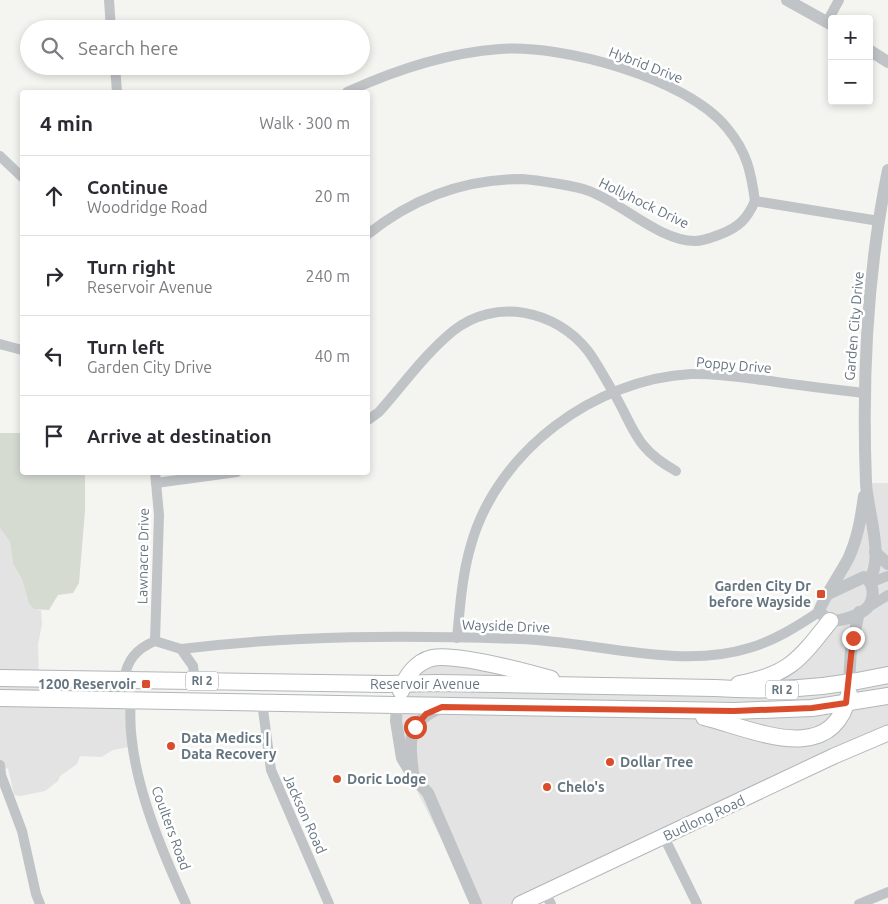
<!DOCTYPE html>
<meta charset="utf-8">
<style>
body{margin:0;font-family:Ubuntu,sans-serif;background:#f2f2f3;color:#2b2b33}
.controls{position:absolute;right:15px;top:15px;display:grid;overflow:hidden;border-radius:5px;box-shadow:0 2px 8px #0003}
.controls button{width:45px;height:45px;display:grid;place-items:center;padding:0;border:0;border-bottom:1px solid #e1e1e2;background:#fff;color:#2b2b33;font:25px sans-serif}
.stop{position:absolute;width:15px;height:15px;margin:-11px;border:4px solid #d94d2c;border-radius:50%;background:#fff}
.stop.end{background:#d94d2c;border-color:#fff;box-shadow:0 1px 5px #0008}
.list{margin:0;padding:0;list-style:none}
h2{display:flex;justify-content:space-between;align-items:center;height:65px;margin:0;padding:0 20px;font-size:21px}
h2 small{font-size:16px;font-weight:400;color:#7c7c81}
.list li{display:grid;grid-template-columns:32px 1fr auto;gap:15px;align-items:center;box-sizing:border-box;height:80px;padding:0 20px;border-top:1px solid #e1e1e2}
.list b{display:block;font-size:19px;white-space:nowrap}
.list p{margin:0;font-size:16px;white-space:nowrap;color:#7c7c81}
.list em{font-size:16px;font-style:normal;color:#7c7c81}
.icon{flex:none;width:28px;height:28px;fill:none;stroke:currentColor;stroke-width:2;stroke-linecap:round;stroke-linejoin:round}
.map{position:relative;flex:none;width:888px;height:904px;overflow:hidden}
.search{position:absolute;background:#fff;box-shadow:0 2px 8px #0003;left:20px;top:20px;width:350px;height:55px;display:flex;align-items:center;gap:12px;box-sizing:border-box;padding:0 18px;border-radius:28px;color:#7c7c81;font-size:19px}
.panel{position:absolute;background:#fff;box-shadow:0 2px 8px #0003;left:20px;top:90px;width:350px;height:385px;border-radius:5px}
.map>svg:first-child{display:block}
</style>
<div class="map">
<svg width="888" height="904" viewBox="0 0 888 904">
<rect width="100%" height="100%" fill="#f4f4f1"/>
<g fill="#e2e3e2">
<path d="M870,483h18v249l-369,172h-45l-64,-127 -13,-82 29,-37 117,21 195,9 77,-48 5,-20 15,-33z"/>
<path d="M0,528l10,14 3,22 9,15 7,25 5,5 7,1 1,14 -4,20 1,36 87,3 1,13 11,49 -25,5 -12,7 -21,-1 -3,8 -17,12 -2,5 -13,10 -25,5 -6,-1 -6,-27 -8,2z"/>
</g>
<path fill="#d6dbd2" d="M0,433h22v39l63,1v38l-6,72 -6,10 -15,2 -9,15 -15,-1 -5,-5 -7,-25 -9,-15 -3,-22 -10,-14z"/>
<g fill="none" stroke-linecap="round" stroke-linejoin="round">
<g stroke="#b0b6b9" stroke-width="17">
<path id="secondary" d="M520,904l314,-148 54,-23"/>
</g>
<g stroke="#b1b6b9" stroke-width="18">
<g id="primary">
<path d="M0,678l387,6 51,-1 277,5c59,4 115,0 173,-13"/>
<path d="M739,684c50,-9 61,-25 91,-63"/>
<path d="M401,691c5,-15 15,-29 31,-33 23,-5 94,14 119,21"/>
<path d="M0,698l734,13 78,-3 76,-12"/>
<path d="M704,717c49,12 128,52 145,-23"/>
</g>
</g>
<g stroke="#c0c4c7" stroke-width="10">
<path d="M109,0l2,29"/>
<path d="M827,22l12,-22"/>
<path d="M115,66l2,26"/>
<path d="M347,92c48,-22 99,-39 153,-43 62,-5 187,29 227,79 20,24 24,44 28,73l124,20"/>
<path d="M0,156l22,21"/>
<path d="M368,234c44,-35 96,-55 154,-55 14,1 55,7 67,12 33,12 71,50 106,50 9,0 18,-4 26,-7 18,-7 26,-15 34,-33"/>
<path d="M0,344l22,6"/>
<path d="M368,420l11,-8c24,-27 46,-58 74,-81 42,-34 103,-21 135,20 9,12 16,26 24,39 23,38 21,57 64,81"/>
<path d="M156,483l81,-11"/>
<path d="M872,582l16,-6"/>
<path d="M867,608l21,-13"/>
<path d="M457,638c3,-31 5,-63 14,-93 26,-94 124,-166 220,-171 23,-1 49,3 72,6 33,5 67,9 101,13"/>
<path d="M155,641l4,-126 -4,-43"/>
<path d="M181,649c113,-14 226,-14 339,-10 71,2 160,31 229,9 25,-7 47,-21 70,-36"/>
<path d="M124,680c3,-20 12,-31 31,-39l26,8 12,17 2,15"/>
<path d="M131,700c-6,65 28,145 55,204"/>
<path d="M262,702l9,68 58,134"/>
<path d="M0,765l1,10 21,56 14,63 4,10"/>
<path d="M664,837l33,67"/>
<path d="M544,892l7,12"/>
<path d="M859,904l29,-12"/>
</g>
<g stroke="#c0c4c7" stroke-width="12">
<path d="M787,0l45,25"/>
<path d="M869,50l19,12"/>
<path d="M875,552l13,12"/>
<path d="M869,580c16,-22 -2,-71 -3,-97 -4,-104 1,-211 22,-313"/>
<path d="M830,593l34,-16c11,6 11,22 3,31 -8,8 -26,13 -37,13l-11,-9c1,-9 24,-42 30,-55 9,-20 12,-40 15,-61"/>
<path d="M849,682l2,-32 8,-38"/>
<path d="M397,705l-1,16 6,37 12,20 14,15 48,111"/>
<path d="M413,773c-4,-33 -6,-52 28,-65"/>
</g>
<use href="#secondary" stroke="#fff" stroke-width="15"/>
<use href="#primary" stroke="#fff" stroke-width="16"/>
</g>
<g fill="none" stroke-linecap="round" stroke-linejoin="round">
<path stroke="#d94d2c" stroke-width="6" d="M415,727l11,-13 16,-7 292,4 78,-3 34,-5 7,-65"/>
</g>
<g fill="#d94d2c" stroke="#fff" stroke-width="2">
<rect x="816" y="589" width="10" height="10" rx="2.5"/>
<rect x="141" y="679" width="10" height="10" rx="2.5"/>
<circle cx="171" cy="746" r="5"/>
<circle cx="610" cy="762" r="5"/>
<circle cx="337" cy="779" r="5"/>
<circle cx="547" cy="787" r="5"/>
</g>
<g text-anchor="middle" stroke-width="5" stroke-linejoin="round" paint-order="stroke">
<g fill="#fff" stroke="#939ea6" stroke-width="1">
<rect x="186" y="671.5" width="32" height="19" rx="4"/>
<rect x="766" y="680.5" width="32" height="19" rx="4"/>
</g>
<g font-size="12" font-weight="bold" fill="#657580">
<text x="202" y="685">RI 2</text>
<text x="782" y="694">RI 2</text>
</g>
<g font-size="14" fill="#657580" stroke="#fff">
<text transform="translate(646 65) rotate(21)" y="5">Hybrid Drive</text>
<text transform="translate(644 203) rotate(26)" y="5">Hollyhock Drive</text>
<text transform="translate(854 326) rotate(-85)" y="5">Garden City Drive</text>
<text transform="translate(734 365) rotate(5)" y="5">Poppy Drive</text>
<text transform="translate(143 556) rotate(-89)" y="5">Lawnacre Drive</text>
<text transform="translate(506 626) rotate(2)" y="5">Wayside Drive</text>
<text x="425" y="689">Reservoir Avenue</text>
<text transform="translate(305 814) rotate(66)" y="5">Jackson Road</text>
<text transform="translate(704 818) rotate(-25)" y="5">Budlong Road</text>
<text transform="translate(171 828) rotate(70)" y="5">Coulters Road</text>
</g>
<g font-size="14" font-weight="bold" fill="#657580" stroke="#fff" text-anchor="start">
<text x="811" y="591" text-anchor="end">Garden City Dr<tspan x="811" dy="16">before Wayside</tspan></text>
<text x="136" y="689" text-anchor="end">1200 Reservoir</text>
<text x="181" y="743">Data Medics |<tspan x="181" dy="16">Data Recovery</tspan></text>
<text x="620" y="767">Dollar Tree</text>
<text x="347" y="784">Doric Lodge</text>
<text x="557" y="792">Chelo's</text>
</g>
</g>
</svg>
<div class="controls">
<button>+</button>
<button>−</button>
</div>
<div class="stop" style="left:415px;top:727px"></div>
<div class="stop end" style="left:853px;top:638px"></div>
<div class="search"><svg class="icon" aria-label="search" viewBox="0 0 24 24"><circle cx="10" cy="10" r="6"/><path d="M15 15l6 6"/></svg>Search here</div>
<section class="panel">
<h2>4 min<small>Walk · 300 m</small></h2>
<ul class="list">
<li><svg class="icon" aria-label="ahead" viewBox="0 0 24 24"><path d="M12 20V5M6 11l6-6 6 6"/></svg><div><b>Continue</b><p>Woodridge Road</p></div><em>20 m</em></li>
<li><svg class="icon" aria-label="right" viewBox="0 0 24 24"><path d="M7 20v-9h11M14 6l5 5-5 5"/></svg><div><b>Turn right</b><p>Reservoir Avenue</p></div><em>240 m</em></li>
<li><svg class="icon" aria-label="left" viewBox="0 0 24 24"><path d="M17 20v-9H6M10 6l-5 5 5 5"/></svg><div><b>Turn left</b><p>Garden City Drive</p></div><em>40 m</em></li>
<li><svg class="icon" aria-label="arrive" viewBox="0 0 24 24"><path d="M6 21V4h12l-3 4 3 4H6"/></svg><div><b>Arrive at destination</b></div></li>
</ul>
</section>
</div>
